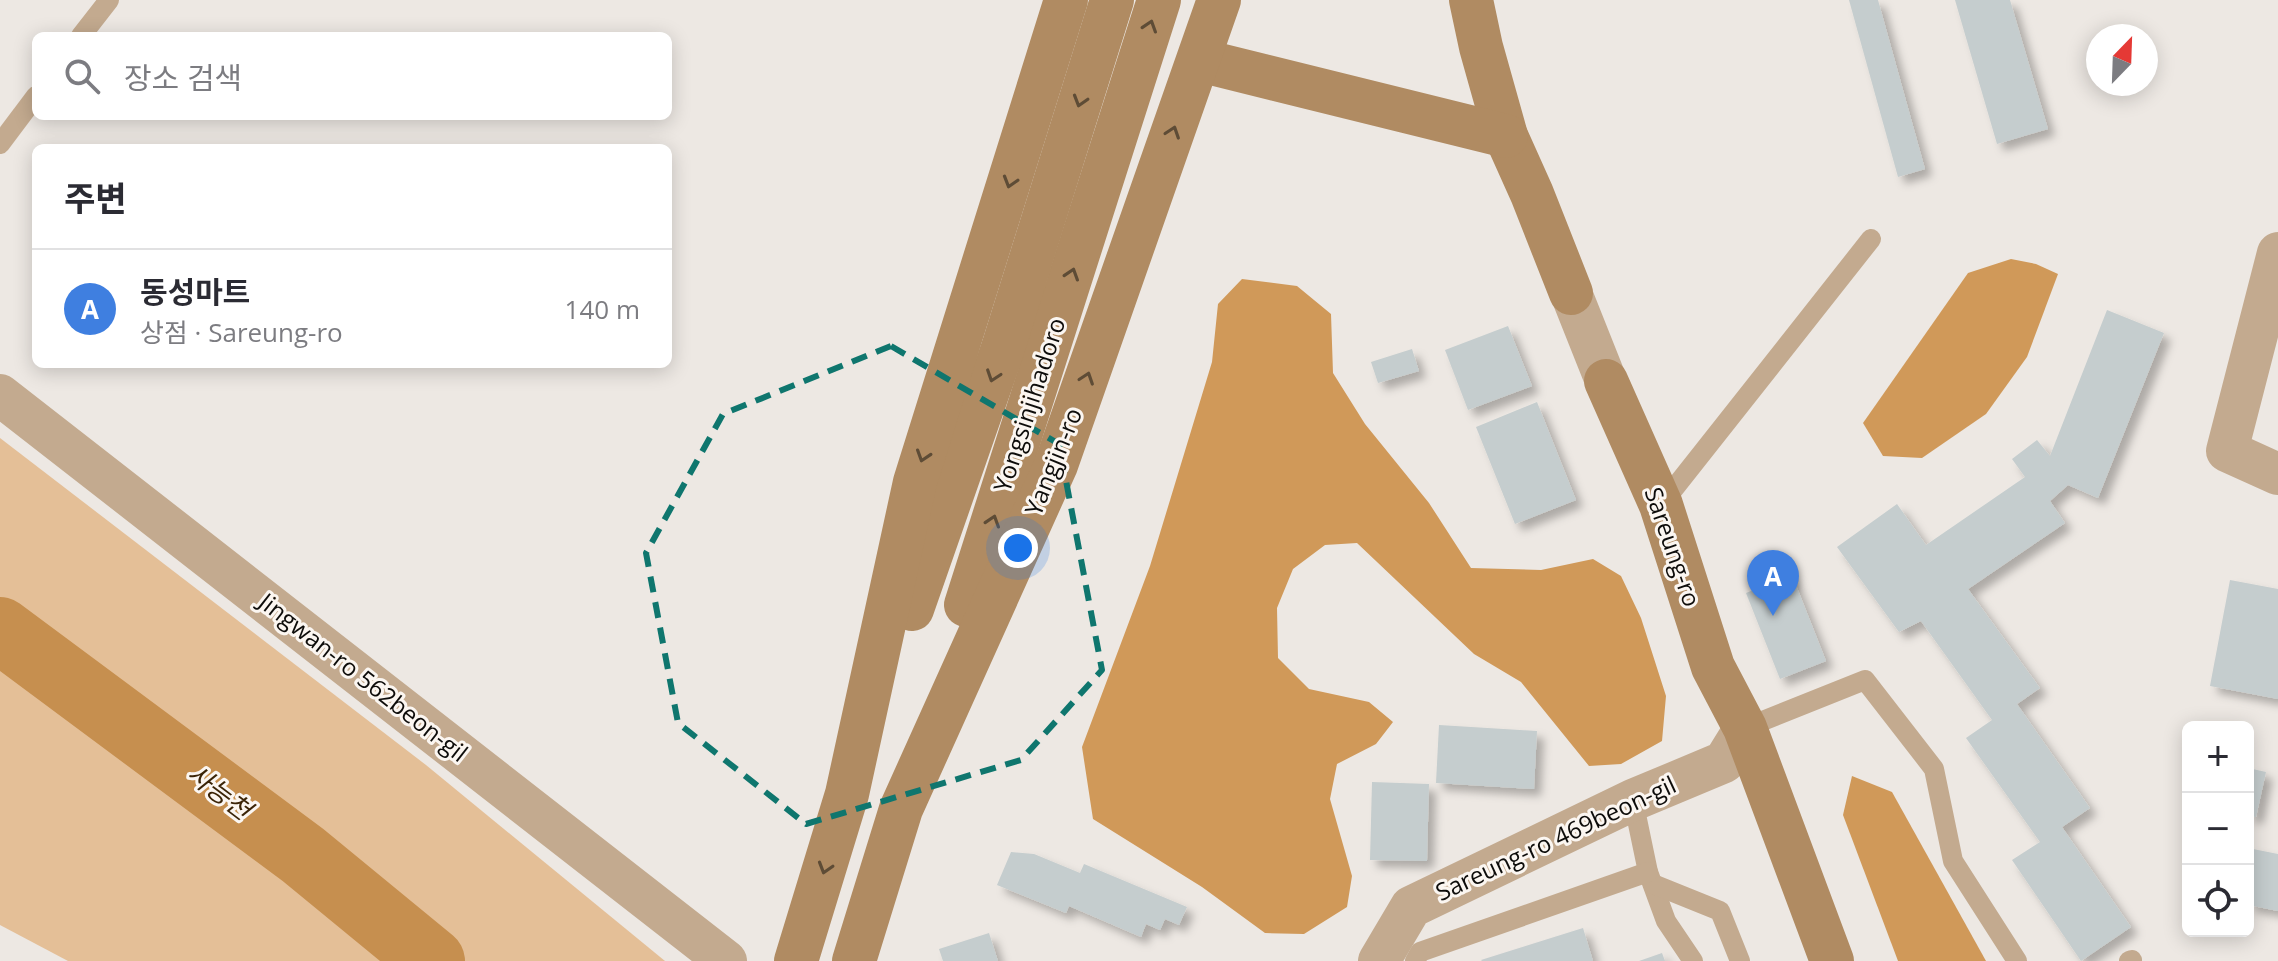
<!DOCTYPE html>
<html lang="ko">
<meta charset="utf-8">
<style>
body{margin:0;font-family:"Open Sans","Noto Sans KR",sans-serif;background:#f7f7f7;color:#2b2b33}
.controls{position:absolute;right:24px;bottom:24px;display:grid;overflow:hidden;border-radius:12px;box-shadow:0 4px 20px #0003}
.controls button{width:72px;height:72px;display:grid;place-items:center;padding:0;border:0;border-bottom:2px solid #e1e1e2;background:#fff;color:#2b2b33;font:40px sans-serif}
.compass{position:absolute;left:2086px;top:24px;width:72px;height:72px;border-radius:50%;background:#fff;box-shadow:0 4px 20px #0003;rotate:23deg}
.you{position:absolute;left:1018px;top:548px;width:28px;height:28px;margin:-20px;border:6px solid #fff;border-radius:50%;background:#1a73e8;box-shadow:0 0 0 12px #1a73e833}
.badge{display:grid;place-items:center;width:52px;height:52px;border-radius:50%;background:#b45309;color:#fff;font-size:26px;font-weight:700}
.pin{position:absolute;translate:-50% -66px;filter:drop-shadow(0 2px 4px #0008)}
.pin::after{content:'';position:absolute;top:42px;width:28px;height:24px;background:inherit;clip-path:polygon(0 0,100% 0,50% 100%)}
.list{margin:0;padding:0;list-style:none}
h2{display:flex;justify-content:space-between;align-items:center;height:104px;margin:0;padding:0 32px;font-size:34px}
h2 small{font-size:26px;font-weight:400;color:#7c7c81}
.list li{display:grid;grid-template-columns:52px 1fr auto;gap:24px;align-items:center;box-sizing:border-box;height:120px;padding:0 32px;border-top:2px solid #e1e1e2}
.list b{display:block;font-size:30px;white-space:nowrap}
.list p{margin:0;font-size:26px;white-space:nowrap;color:#7c7c81}
.list em{font-size:26px;font-style:normal;color:#7c7c81}
.icon{flex:none;width:44px;height:44px;fill:none;stroke:currentColor;stroke-width:2;stroke-linecap:round;stroke-linejoin:round}
.map{position:relative;flex:none;width:2278px;height:961px;overflow:hidden}
.search{position:absolute;background:#fff;box-shadow:0 4px 20px #0003;left:32px;top:32px;width:640px;height:88px;display:flex;align-items:center;gap:20px;box-sizing:border-box;padding:0 28px;border-radius:12px;color:#7c7c81;font-size:30px}
.panel{position:absolute;background:#fff;box-shadow:0 4px 20px #0003;left:32px;top:144px;width:640px;height:224px;border-radius:12px}
.map>svg:first-child{display:block}
</style>
<div class="map">
<svg width="2278" height="961" viewBox="0 0 2278 961">
<defs>
<filter id="shadow"><feDropShadow dx="7" dy="7" stdDeviation="4" flood-color="#0004"/></filter>
</defs>
<rect width="100%" height="100%" fill="#ede8e3"/>
<path fill="#e4bf97" d="M0,438l426,327 239,196h-597l-68,-36z"/>
<g fill="#d09959">
<path d="M2011,259l25,5 22,10 -31,83 -41,57 -64,44 -39,-2 -20,-33 105,-150z"/>
<path d="M1242,279l55,7 34,28 2,59 32,51 64,79 42,65 70,2 52,-11 28,17 20,42 25,78 -4,45 -41,23 -32,2 -68,-84 -47,-28 -117,-111 -32,2 -32,24 -16,39 1,50 31,31 60,13 24,20 -17,22 -39,20 -7,35 22,77 -5,31 -43,27 -39,-1 -63,-46 -109,-68 -11,-72 68,-181 62,-204 6,-58z"/>
<path d="M1852,776l40,16 94,169h-88l-55,-146z"/>
</g>
<g fill="none" stroke-linecap="round" stroke-linejoin="round">
<path stroke="#c68f4f" stroke-width="66" d="M0,630l303,225 129,106"/>
</g>
<g fill="#c5cdce" filter="url(#shadow)">
<path d="M1849,0h29l47,169 -27,8z"/>
<path d="M1955,0h55l38,129 -51,15z"/>
<path d="M2107,310l57,23 -66,165 -30,-13 -18,16 15,22 -97,66 72,99 -23,16 73,104 -28,19 69,100 -50,34 -69,-101 28,-18 -74,-104 26,-18 -71,-99 -22,11 -62,-85 60,-43 29,41 99,-68 -13,-18 25,-19 13,16z"/>
<path d="M1508,326l24,60 -64,24 -23,-60z"/>
<path d="M1412,349l7,22 -41,12 -7,-21z"/>
<path d="M1537,402l39,98 -61,24 -39,-97z"/>
<path d="M1792,575l34,86 -46,18 -34,-86z"/>
<path d="M2230,580l48,9v110l-68,-13z"/>
<path d="M1439,725l98,6 -3,58 -98,-6z"/>
<path d="M2248,768l18,4 -10,45 -8,-1z"/>
<path d="M1372,782l57,2 -2,77 -57,-1z"/>
<path d="M2248,848l30,6v57l-30,-6z"/>
<path d="M1011,852l23,2 46,19 4,-9 103,43 -8,18 -14,-6 -5,11 -14,-6 -5,13 -72,-31 -3,7 -69,-28z"/>
<path d="M1583,928l10,33h-111l-1,-1z"/>
<path d="M989,933l9,28h-55l-4,-12z"/>
<path d="M1662,953l3,8h-26z"/>
</g>
<g fill="none" stroke-linecap="round" stroke-linejoin="round">
<g stroke="#c3aa8f" stroke-width="20">
<path d="M81,36l28,-36"/>
<path d="M0,144l36,-48"/>
<path d="M1661,505l210,-266"/>
<path d="M1745,728l120,-48 69,89 19,92 64,100"/>
<path d="M1633,800l15,72 18,49 27,40"/>
<path d="M1653,884l67,27 20,50"/>
<path d="M1415,961l5,-9 228,-80"/>
<path d="M2129,961l3,-1"/>
</g>
<g stroke="#c3aa8f" stroke-width="42">
<path d="M2278,253l-51,198 51,23"/>
<path d="M1571,293l35,88"/>
<path d="M0,395l726,566"/>
<path d="M1379,961l32,-54 222,-107 91,-38 21,-34"/>
</g>
<g stroke="#b08b62" stroke-width="44">
<path d="M1471,0l10,47 25,89 26,58 39,99"/>
<path d="M1199,60l307,76"/>
<path d="M1606,381l55,124 52,162 32,61 87,233"/>
<path d="M966,605l193,-605"/>
<path d="M912,609l91,-261 109,-348"/>
<path d="M796,961l51,-167 68,-312 151,-482"/>
<path d="M854,961l47,-152 155,-344 163,-465"/>
</g>
</g>
<defs><path id="oneway-chevron" d="M-2-3.5L2.5 0L-2 3.5" fill="none" stroke-width="1.6" stroke-linecap="round" stroke-linejoin="round" transform="scale(2)"/></defs>
<g stroke="#5e4c36">
<use href="#oneway-chevron" transform="translate(1150 26) rotate(-72)"/>
<use href="#oneway-chevron" transform="translate(1080 101) rotate(107)"/>
<use href="#oneway-chevron" transform="translate(1173 132) rotate(-71)"/>
<use href="#oneway-chevron" transform="translate(1010 182) rotate(107)"/>
<use href="#oneway-chevron" transform="translate(1072 274) rotate(-72)"/>
<use href="#oneway-chevron" transform="translate(993 376) rotate(109)"/>
<use href="#oneway-chevron" transform="translate(1087 378) rotate(-71)"/>
<use href="#oneway-chevron" transform="translate(923 456) rotate(108)"/>
<use href="#oneway-chevron" transform="translate(993 521) rotate(-72)"/>
<use href="#oneway-chevron" transform="translate(825 868) rotate(107)"/>
</g>
<path fill="none" stroke="#0f766e" stroke-width="6" stroke-dasharray="16 10" stroke-linejoin="round" d="M891,346l168,98 43,226 -81,90 -215,64 -128,-101 -32,-170 77,-139z"/>
<g text-anchor="middle" stroke-width="6" stroke-linejoin="round" paint-order="stroke">
<g font-size="24" fill="#0d0c0a" stroke="#fbf6f1">
<text transform="translate(1030 405) rotate(-72)" y="8">Yongsinjihadoro</text>
<text transform="translate(1054 462) rotate(-68)" y="8">Yangjin-ro</text>
<text transform="translate(1672 547) rotate(71)" y="8">Sareung-ro</text>
<text transform="translate(363 678) rotate(38)" y="8">Jingwan-ro 562beon-gil</text>
<text transform="translate(1556 839) rotate(-25)" y="8">Sareung-ro 469beon-gil</text>
</g>
<g font-size="26" font-style="italic" fill="#3b2407" stroke="#fbf6f1">
<text transform="translate(219 792) rotate(37)" y="9">사능천</text>
</g>
</g>
</svg>
<div class="controls">
<button>+</button>
<button>−</button>
<button><svg class="icon" aria-label="locate" viewBox="0 0 24 24"><circle cx="12" cy="12" r="6"/><path d="M12 2v4M12 18v4M2 12h4M18 12h4"/></svg></button>
</div>
<svg class="compass" viewBox="-18 -18 36 36"><path d="M0-13l5 13h-10z" fill="#e53935"/><path d="M0 13l5-13h-10z" fill="#7c7c81"/></svg>
<div class="you"></div>
<div class="pin badge" style="left:1773px;top:616px;background:#3f7fe0">A</div>
<div class="search"><svg class="icon" aria-label="search" viewBox="0 0 24 24"><circle cx="10" cy="10" r="6"/><path d="M15 15l6 6"/></svg>장소 검색</div>
<section class="panel">
<h2>주변<small></small></h2>
<ul class="list">
<li><span class="badge" style="background:#3f7fe0">A</span><div><b>동성마트</b><p>상점 · Sareung-ro</p></div><em>140 m</em></li>
</ul>
</section>
</div>
